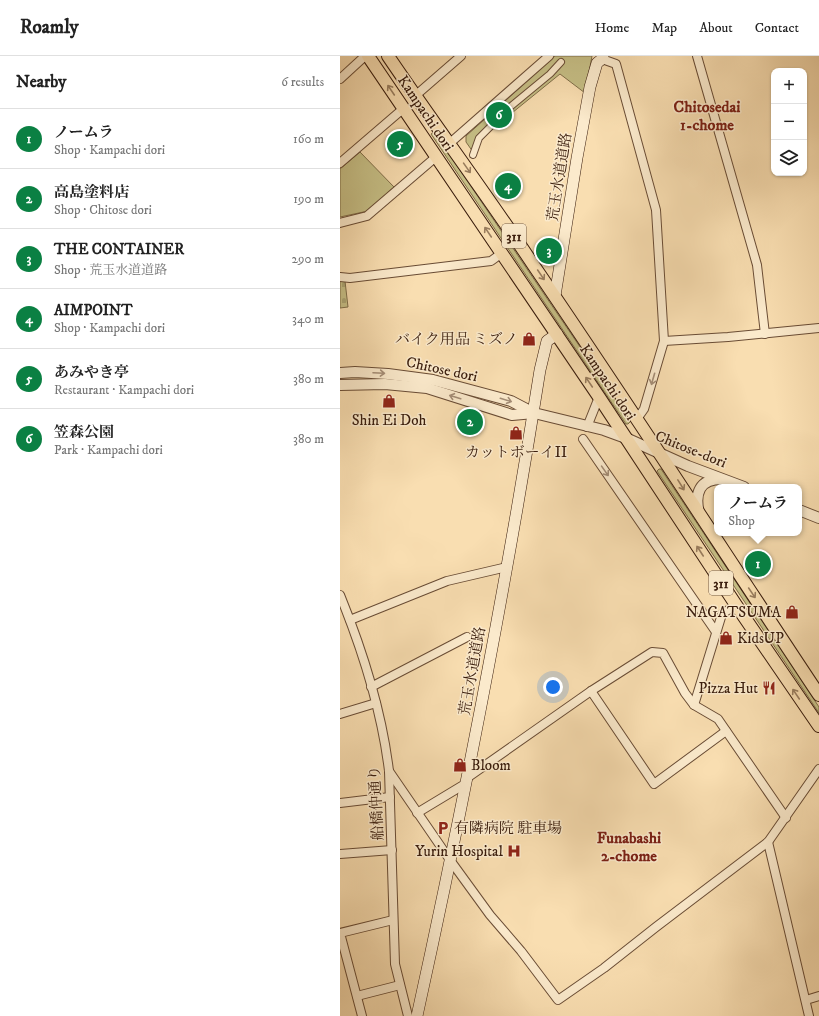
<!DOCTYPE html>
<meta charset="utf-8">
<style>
body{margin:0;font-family:"IM FELL DW Pica","Noto Serif JP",serif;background:#f2f2f2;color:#222}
.controls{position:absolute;right:12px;top:12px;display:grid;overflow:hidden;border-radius:8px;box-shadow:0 1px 3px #0004}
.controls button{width:36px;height:36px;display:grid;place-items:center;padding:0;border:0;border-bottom:1px solid #e0e0e0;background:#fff;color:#222;font:20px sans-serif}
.you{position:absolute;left:213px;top:631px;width:14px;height:14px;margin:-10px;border:3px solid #fff;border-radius:50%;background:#1a73e8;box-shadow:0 0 0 6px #1a73e833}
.badge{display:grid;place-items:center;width:26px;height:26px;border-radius:50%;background:#0b8043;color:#fff;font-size:13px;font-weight:700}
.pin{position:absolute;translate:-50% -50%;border:2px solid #fff;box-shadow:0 1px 4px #0006}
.popup{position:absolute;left:374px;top:428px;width:88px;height:52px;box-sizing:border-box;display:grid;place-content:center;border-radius:8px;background:#fff;filter:drop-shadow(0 1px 3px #0005);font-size:13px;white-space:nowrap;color:#767676}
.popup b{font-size:15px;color:#222}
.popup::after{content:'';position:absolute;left:50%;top:100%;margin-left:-8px;border:8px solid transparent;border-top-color:#fff}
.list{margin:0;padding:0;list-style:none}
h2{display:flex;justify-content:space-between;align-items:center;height:52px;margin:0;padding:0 16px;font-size:17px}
h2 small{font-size:13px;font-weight:400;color:#767676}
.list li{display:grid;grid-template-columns:26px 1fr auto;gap:12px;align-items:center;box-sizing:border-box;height:60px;padding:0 16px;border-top:1px solid #e0e0e0}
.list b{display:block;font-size:15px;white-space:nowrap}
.list p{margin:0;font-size:13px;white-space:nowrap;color:#767676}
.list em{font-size:13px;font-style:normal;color:#767676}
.icon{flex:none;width:22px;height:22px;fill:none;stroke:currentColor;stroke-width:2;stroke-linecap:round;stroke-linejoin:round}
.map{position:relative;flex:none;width:479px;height:960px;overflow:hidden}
header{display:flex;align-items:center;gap:24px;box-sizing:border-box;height:56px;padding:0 20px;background:#fff;border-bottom:1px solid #e0e0e0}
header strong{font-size:19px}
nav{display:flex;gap:22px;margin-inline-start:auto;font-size:14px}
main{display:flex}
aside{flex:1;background:#fff}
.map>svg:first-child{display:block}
</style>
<header>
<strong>Roamly</strong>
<nav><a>Home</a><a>Map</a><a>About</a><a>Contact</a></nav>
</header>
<main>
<aside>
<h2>Nearby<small>6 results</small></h2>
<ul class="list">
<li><span class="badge">1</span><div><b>ノームラ</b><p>Shop · Kampachi dori</p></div><em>160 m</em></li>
<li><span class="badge">2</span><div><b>高島塗料店</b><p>Shop · Chitose dori</p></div><em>190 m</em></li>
<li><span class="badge">3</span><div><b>THE CONTAINER</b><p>Shop · 荒玉水道道路</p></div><em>290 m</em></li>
<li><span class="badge">4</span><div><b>AIMPOINT</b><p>Shop · Kampachi dori</p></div><em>340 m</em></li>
<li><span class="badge">5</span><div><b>あみやき亭</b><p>Restaurant · Kampachi dori</p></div><em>380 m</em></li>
<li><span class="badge">6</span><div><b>笠森公園</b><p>Park · Kampachi dori</p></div><em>380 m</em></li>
</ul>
</aside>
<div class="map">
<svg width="479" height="960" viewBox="0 0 479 960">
<defs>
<pattern id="cemetery-stones" width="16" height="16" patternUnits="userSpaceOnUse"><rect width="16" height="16" fill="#c6bf86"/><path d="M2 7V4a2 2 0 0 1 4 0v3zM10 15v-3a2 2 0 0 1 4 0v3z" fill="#aba472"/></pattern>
</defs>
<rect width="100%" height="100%" fill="#f9deb1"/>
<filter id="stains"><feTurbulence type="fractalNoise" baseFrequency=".005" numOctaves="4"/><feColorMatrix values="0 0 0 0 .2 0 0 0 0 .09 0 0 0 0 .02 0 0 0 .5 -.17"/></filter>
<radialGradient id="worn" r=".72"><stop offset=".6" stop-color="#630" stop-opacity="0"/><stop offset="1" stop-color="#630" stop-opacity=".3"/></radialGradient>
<g fill="#c6bf86" stroke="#806e49">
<path d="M215,0h37l-7,37 -25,-19 -74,60 -13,18 -7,-10v-6z"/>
<path d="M94,76l195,287 1,3 -2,2h-2l-195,-290z"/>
<path d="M20,96l34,35 -26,24 -28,6v-48z"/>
<path d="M319,413h2l158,238v6l-162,-242z"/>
</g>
<path fill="url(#cemetery-stones)" stroke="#806e49" d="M0,225h5l3,26 -8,1z"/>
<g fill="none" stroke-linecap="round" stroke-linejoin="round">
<g stroke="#694c35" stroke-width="8">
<path id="pedestrian" d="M133,99l6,-17 31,-31 40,-33 11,-12"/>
</g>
<g stroke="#694c35" stroke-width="10">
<g id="minor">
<path d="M357,0l60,209 8,69"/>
<path d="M262,3l14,5 40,146 8,131 -20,68 -7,10"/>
<path d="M0,23l25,-23"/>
<path d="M75,40l46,-40"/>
<path d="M110,87l99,-87"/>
<path d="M0,107l64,-55"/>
<path d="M0,167l27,-7 70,-60"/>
<path d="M0,221l10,1 141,-17 11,-8"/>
<path d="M324,285l64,-4 91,-9"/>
<path d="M247,371l12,-30"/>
<path d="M243,383l133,193"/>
<path d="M0,539c22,54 42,118 49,176l6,193 13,52"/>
<path d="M10,564l97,-39 60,-14"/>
<path d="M31,631l96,-50"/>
<path d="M251,635l63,93 72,-53"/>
<path d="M354,649l28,-91 14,-9"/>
<path d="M0,658l36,-11"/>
<path d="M49,715l61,89 40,55 31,36 37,49 46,-32 52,-41 112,-85 51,-73"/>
<path d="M127,722l124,-87 61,-39 11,1 22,40 9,12 24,14 68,99"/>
<path d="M0,747l50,-6"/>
<path d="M77,757l48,-29"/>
<path d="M428,786l41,174"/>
<path d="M0,798l52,-4"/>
<path d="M17,940l43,-11"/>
<path d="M466,944l13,-4"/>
<path d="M22,960l-22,-83 53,-13"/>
</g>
</g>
<g stroke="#694c35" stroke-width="12">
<g id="tertiary">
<path d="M0,317l15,-1 33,2 45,6 78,21 23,12 70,17 22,8 62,28 56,21"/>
<path d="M0,329l45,-1 42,4 85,27 22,-2"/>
<path d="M459,454l20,8"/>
<path d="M359,457c-5,-20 1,-34 22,-34"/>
</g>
</g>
<g stroke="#391c0c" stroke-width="12">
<g id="secondary">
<path d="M215,240l22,-138 13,-71 7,-24 5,-4 1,-3"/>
<path d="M77,960c47,-214 89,-430 123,-646l7,-29 10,-7"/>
</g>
</g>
<g stroke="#391c0c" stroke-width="14">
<g id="primary">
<path d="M28,0l231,341 137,208 83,121"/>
<path d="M48,0c48,71 99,139 146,210 97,142 190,286 285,429"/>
</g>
</g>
<use href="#pedestrian" stroke="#fbeacc" stroke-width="6"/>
<use href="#minor" stroke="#fbeacc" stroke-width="8"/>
<use href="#tertiary" stroke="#fbeacc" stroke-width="10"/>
<use href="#secondary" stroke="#fbeacc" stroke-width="11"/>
<use href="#primary" stroke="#f9deb1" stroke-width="12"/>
</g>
<defs><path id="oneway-shaft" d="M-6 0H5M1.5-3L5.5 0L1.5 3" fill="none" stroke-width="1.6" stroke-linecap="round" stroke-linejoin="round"/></defs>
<g stroke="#997d5e">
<use href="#oneway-shaft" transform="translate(51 34) rotate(-124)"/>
<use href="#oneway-shaft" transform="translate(127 112) rotate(55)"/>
<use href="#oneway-shaft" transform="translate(148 176) rotate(-124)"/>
<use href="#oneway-shaft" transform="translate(201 219) rotate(56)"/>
<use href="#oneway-shaft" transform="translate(249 326) rotate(-124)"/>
<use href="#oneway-shaft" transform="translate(341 429) rotate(58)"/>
<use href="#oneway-shaft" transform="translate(360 495) rotate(-123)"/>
<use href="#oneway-shaft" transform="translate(412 537) rotate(56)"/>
<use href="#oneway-shaft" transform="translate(456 638) rotate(-124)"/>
</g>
<g stroke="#a48d76">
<use href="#oneway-shaft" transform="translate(39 317) rotate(3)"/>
<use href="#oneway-shaft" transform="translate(313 323) rotate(106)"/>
<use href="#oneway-shaft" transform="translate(115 341) rotate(-163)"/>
<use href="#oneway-shaft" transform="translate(166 344) rotate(17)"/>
<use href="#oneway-shaft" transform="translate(265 415) rotate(55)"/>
</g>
<defs>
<g id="shop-bare" transform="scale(1.08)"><path d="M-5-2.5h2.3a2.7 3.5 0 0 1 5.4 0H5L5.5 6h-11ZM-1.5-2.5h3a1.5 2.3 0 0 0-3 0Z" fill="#8f2418" stroke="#fbeacc" stroke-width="2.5" paint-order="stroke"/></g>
<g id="restaurant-bare" transform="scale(1.08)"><path d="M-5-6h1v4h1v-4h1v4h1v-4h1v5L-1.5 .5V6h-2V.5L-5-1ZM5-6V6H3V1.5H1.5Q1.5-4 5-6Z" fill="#8f2418" stroke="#fbeacc" stroke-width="2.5" paint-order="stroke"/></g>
<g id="parking-bare" transform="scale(1.08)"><path d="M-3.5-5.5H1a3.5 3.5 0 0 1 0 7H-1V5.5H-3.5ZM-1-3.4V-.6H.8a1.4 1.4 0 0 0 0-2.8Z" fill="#8f2418" stroke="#fbeacc" stroke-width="2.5" paint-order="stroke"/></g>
<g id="hospital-bare" transform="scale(1.08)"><path d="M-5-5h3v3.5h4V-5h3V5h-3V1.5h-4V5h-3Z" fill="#8f2418" stroke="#fbeacc" stroke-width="2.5" paint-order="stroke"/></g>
</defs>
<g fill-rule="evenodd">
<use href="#shop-bare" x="189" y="283"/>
<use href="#shop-bare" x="49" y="345"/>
<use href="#shop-bare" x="176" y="377"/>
<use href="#shop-bare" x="452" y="556"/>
<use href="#shop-bare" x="386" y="582"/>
<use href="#restaurant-bare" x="429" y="632"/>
<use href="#shop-bare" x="120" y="709"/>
<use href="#parking-bare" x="103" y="772"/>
<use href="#hospital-bare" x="174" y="795"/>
</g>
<g text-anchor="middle" stroke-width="3" stroke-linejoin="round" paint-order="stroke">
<g fill="#fbeacc" stroke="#735a46" stroke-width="1">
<rect x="162" y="168" width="24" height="24" rx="3"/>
<rect x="369" y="515" width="24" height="24" rx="3"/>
</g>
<g font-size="14" font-weight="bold" fill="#391c0c">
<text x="174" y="185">311</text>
<text x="381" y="532">311</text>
</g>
<g font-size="15" fill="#391c0c" stroke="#fbeacc">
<text transform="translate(86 57) rotate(56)" y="5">Kampachi dori</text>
<text transform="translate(219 121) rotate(-81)" y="5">荒玉水道道路</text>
<text transform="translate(102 313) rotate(12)" y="5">Chitose dori</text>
<text transform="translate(268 326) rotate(56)" y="5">Kampachi dori</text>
<text transform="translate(351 393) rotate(22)" y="5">Chitose-dori</text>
<text transform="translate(132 615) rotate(-80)" y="5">荒玉水道道路</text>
<text transform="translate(36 747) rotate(-93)" y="5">船橋仲通り</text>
</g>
<g font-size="15" fill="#391c0c" stroke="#fbeacc" text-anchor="end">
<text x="178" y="288">バイク用品 ミズノ</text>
<text x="49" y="369" text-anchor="middle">Shin Ei Doh</text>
<text x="176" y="401" text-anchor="middle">カットボーイII</text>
<text x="441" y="561">NAGATSUMA</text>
<text x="397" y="587" text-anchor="start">KidsUP</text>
<text x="418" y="637">Pizza Hut</text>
<text x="131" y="714" text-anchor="start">Bloom</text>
<text x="114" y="777" text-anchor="start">有隣病院 駐車場</text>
<text x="163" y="800">Yurin Hospital</text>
</g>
<g font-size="16" font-weight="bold" fill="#7a1f14" stroke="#fbeacc">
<text x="367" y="56">Chitosedai<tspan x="367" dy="18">1-chome</tspan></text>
<text x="289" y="787">Funabashi<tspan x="289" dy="18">2-chome</tspan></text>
</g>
</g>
<rect width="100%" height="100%" filter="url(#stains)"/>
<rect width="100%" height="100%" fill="url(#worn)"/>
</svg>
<div class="controls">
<button>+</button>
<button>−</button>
<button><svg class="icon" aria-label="layers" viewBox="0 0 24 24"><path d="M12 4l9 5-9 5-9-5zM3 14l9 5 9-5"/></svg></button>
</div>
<div class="you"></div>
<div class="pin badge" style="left:418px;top:508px">1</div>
<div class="popup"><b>ノームラ</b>Shop</div>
<div class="pin badge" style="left:130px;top:366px">2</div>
<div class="pin badge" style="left:209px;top:195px">3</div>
<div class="pin badge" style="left:168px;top:130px">4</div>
<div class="pin badge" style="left:60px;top:88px">5</div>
<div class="pin badge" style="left:159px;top:59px">6</div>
</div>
</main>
